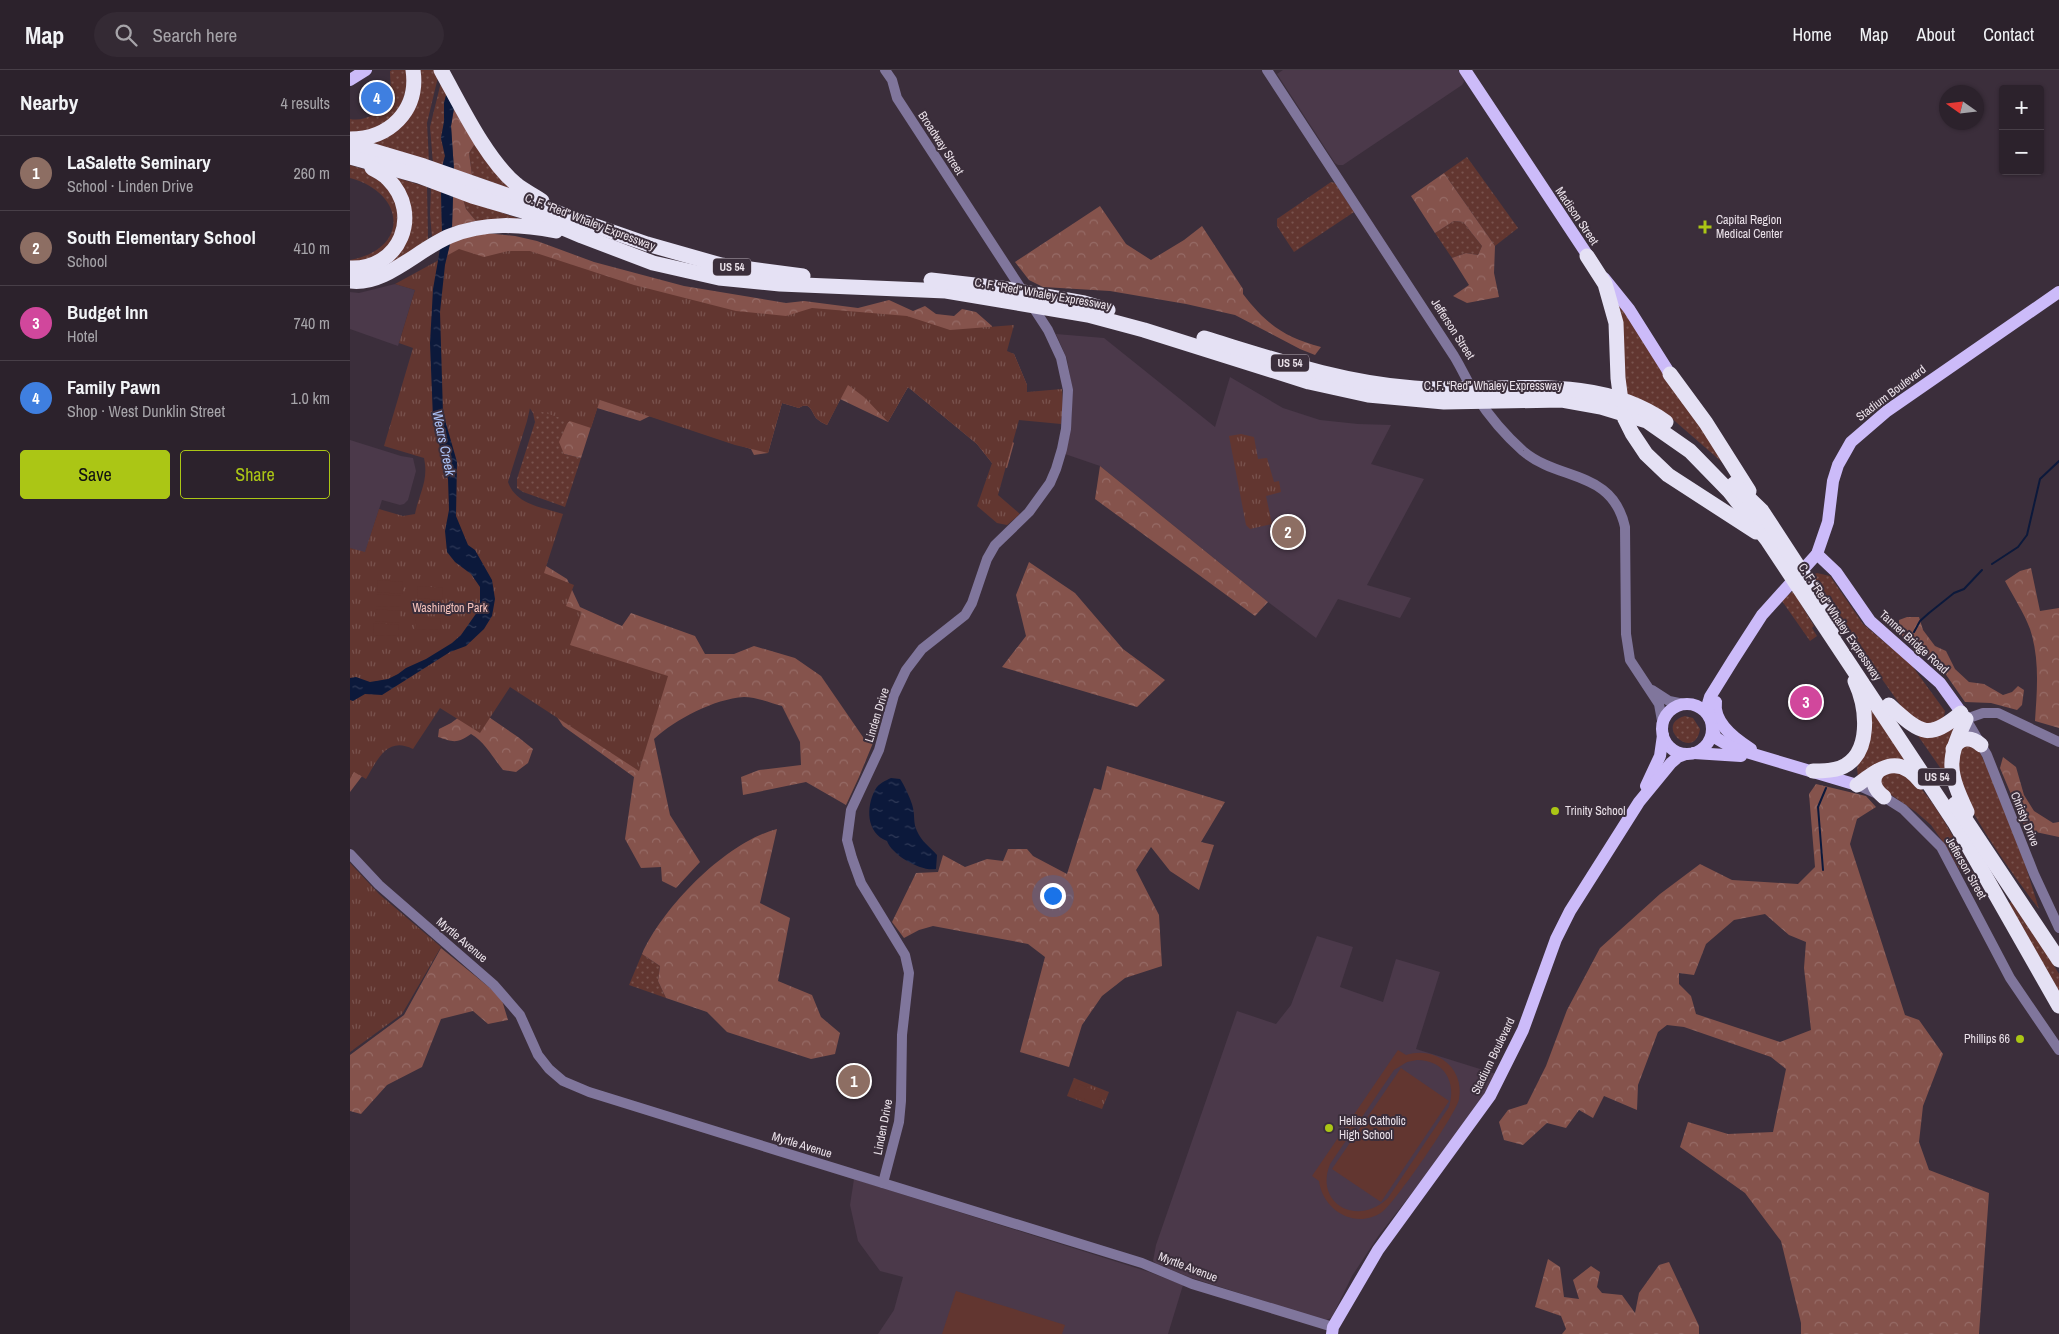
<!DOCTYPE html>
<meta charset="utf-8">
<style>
body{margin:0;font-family:"Archivo Narrow",sans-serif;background:#342a34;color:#f1f3f6}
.controls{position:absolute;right:15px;top:15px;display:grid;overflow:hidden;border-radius:5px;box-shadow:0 1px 4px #0004}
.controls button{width:45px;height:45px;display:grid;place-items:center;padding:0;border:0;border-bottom:1px solid #483f48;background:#2c222c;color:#f1f3f6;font:25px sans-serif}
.compass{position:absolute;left:1589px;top:15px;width:45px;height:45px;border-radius:50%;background:#2c222c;box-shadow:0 1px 4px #0004;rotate:284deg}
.you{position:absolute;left:702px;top:825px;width:18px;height:18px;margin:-12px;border:4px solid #fff;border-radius:50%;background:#1a73e8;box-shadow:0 0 0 8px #1a73e833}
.badge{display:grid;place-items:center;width:32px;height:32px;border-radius:50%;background:#abc615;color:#fff;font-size:16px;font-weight:700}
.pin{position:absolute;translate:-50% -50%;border:2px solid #fff;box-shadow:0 1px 5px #0006}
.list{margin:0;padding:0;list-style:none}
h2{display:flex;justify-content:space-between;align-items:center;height:65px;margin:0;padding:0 20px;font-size:21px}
h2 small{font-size:16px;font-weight:400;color:#a6a4a9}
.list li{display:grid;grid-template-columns:32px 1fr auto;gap:15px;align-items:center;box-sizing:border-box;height:75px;padding:0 20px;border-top:1px solid #483f48}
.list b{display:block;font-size:19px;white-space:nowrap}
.list p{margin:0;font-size:16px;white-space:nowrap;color:#a6a4a9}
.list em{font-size:16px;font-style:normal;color:#a6a4a9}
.actions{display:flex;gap:10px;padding:15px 20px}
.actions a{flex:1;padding:11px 0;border:1px solid #abc615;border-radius:5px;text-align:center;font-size:18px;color:#abc615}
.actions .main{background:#abc615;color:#111}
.icon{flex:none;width:28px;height:28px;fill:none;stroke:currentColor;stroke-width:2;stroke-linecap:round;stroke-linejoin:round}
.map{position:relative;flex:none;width:1709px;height:1264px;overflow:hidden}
header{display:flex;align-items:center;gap:30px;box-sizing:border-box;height:70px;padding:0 25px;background:#2c222c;border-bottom:1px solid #483f48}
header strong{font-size:24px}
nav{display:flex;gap:28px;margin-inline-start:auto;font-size:18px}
.search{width:350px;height:45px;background:#342a34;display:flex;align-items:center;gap:12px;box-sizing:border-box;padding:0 18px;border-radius:28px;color:#a6a4a9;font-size:19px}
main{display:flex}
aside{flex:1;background:#2c222c}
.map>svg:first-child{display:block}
</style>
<header>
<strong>Map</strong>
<div class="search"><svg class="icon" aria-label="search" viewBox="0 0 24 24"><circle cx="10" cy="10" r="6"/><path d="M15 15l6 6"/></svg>Search here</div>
<nav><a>Home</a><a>Map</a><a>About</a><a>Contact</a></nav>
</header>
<main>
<aside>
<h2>Nearby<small>4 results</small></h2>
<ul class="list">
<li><span class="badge" style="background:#8d6e63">1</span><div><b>LaSalette Seminary</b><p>School · Linden Drive</p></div><em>260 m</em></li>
<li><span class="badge" style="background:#8d6e63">2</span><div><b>South Elementary School</b><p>School</p></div><em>410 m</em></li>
<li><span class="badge" style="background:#d1479c">3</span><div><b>Budget Inn</b><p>Hotel</p></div><em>740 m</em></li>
<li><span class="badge" style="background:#3f7fe0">4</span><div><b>Family Pawn</b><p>Shop · West Dunklin Street</p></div><em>1.0 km</em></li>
</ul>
<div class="actions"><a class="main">Save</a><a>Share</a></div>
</aside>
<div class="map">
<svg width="1709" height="1264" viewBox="0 0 1709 1264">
<defs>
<pattern id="grass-dots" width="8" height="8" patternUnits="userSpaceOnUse" patternTransform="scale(1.25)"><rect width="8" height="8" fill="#623630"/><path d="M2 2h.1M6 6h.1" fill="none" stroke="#79534e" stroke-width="1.8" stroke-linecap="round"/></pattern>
<pattern id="forest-crowns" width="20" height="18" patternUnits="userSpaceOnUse" patternTransform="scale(1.25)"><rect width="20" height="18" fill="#85534c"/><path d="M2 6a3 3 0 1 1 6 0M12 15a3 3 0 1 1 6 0" fill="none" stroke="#966b66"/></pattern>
<pattern id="park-tufts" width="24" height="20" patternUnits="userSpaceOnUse" patternTransform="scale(1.25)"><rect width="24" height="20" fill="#623630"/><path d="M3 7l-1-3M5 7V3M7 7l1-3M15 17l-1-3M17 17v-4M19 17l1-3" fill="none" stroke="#79534e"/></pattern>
<pattern id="water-ripples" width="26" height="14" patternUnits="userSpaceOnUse" patternTransform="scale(1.25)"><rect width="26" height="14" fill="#0c193b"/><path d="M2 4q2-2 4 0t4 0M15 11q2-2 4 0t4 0" fill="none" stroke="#303a58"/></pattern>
</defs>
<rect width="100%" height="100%" fill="#3b2e3b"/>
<g fill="#4b394a">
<path d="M933,0h175l5,7 1,5 -2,3 -119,80h-5l-3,-2 -58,-89z"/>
<path d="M45,214l20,6 -17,56 -48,-17v-37l9,1z"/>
<path d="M706,264l48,4 111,89 15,-50 53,31 37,12 38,4 33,1 -20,39 53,15 -57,106 44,13 -11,20 -62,-19 -22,39 -48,-36 -168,-136 -35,-12 5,-20 2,-22 -1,-29 -4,-24z"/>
<path d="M0,370l51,16 12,2 3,13 -8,29 -4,4 -4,1 -18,-5 -17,53 -15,-5z"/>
<path d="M967,866l36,11 -13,40 43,15 13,-43 44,13 -24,77 80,25 -16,29 -36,49 -65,83 -27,41 -18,37 -3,5 -5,2 -6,-1 -131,-42 -32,-13 -4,-3 3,-16 81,-234 39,13 15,-19z"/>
<path d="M504,1109l295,93 34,13 -15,49h-290l16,-24 9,-33 -23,-6 -22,-30 -8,-36z"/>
</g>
<g fill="url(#grass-dots)">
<path d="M42,0h15c2,22 -7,45 -26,58 -7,4 -22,4 -31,6v-15c14,3 32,-6 38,-19 4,-9 2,-20 2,-29z"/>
<path d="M68,0h19l2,3 -12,50 2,39 -62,-19 25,-11z"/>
<path d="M92,8l6,10 -4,15v19l-3,16 4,18 -3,11 -9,-3 -3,-37z"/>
<path d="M126,72l43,50 -47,-17 -3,-22z"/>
<path d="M1117,87l51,71 -23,18 -51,-73z"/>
<path d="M0,95l20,6 17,15 10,18 1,27 -15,22 -33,12v-5c60,-11 56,-67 0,-82z"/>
<path d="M41,106l36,11 1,52 -28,20 -30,12 32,-27z"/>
<path d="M981,112l4,1 19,29 -60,40 -17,-26v-7z"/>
<path d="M81,118l10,3 1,40 -10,6 -2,-23z"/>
<path d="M113,129l57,20 -44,2 -10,-12z"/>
<path d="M1104,151l9,1 19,24 -4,9 -12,-2 -14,5 -17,-25z"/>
<path d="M1264,224l116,175 -61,-53 -47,-23z"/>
<path d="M179,337l47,5 -12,42 17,4 -16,49 -42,-15 -6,-4v-9l18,-57 -2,-9z"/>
<path d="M1467,503l13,3 33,48 26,22 18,13 38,52 -1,6 -5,6 -14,2 -19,-12 -85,-120 -9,-18z"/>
<path d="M1443,521l21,35 -2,2 5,8 -7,5 -28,-40z"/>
<path d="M1520,637l36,53 -48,16 -1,-7z"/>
<path d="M1335,646l8,2 7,11c-5,34 -48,-4 -15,-13z"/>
<path d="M1606,656l-8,53 -34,-49z"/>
<path d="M1609,675l18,2 10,20 38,97 14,45c-19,-25 -78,-105 -81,-133 -1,-10 1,-21 1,-31z"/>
<path d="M1542,700c7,3 16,5 21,10 24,23 44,64 60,93l-11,-6 -2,3 -17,-28 -12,-17 -15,-13 -36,-25 1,-11z"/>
<path d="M1664,830l45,74v24l-53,-93z"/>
<path d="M292,884l18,12 -2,15 8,17 -37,-13z"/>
</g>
<g fill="url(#forest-crowns)" fill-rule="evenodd">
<path d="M105,32l21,40 -7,11 3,22 -18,-5 -3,-44z"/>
<path d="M1094,103l51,73 -1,27 5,24 -32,6 -14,-7 16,-11 -17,-27 14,-5 12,2 4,-9 -19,-24 -9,-1 -19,12 -24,-37z"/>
<path d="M103,125l10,4 3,10 10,12 -24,6z"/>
<path d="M750,136l26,38 25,16 33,-20 18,-14 41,63v5c23,30 41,43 78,53l-6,8 -15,-6 -65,-34 -49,-11 -76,-13 -67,-4 -14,-7 -14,-18z"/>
<path d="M135,163l30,3 22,5 57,21 90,24 102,17 18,-2 54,7 31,-8 24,11 12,-5 11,8 18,2 8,-7 14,3 16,14v6l-5,16 27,6 13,31 -42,33 29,25 -7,25 -15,-5 -15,-19 -69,-57 -20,35 -48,-23 -13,26c-4,-2 -8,-4 -11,-7 -5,-7 -6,-17 -17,-10l-17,-5 -14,50 -14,2 -3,-6 -101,-33 -10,5 -43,-13 -16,50 -17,-4 -5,-12 8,-18 9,-11 -131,-148 6,-26z"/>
<path d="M750,396l168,136 -13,14 -160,-117z"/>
<path d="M157,413l36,81 24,15 13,28 42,19 9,-13 64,23 10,18h29l20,-8 41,12 26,18 44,64 8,3 -14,34 -13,28 -40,-23 -63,13 -2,-18 18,-7 42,-5 -1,-23 -18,-36c-11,-3 -26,-9 -38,-9 -30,2 -68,22 -90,42l16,76 30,47 -24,26 -14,-7 -1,-14 -20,1 -16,-29 9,-62 -71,-51 -8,-12 -53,-178z"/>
<path d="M679,492l46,31 48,56 42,31 -28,27 -135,-40 24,-31 -10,-41z"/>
<path d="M1681,498l9,43 19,-3v120l-24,-7c2,-30 5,-62 -5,-92 -6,-16 -17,-33 -25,-48l15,-10z"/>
<path d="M1557,547h12l4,13 12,16 11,5 9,18 14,13 15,2 19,11 9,-3 6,-6 6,4 -2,15 -5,5 -26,-7 -26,-1 -23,-33 -17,-16 -22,-15 -4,-10v-8z"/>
<path d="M102,606l31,37 35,24 15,12 -5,14 -12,9 -13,-2c-10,-12 -18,-28 -32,-36 -14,10 -18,8 -33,3l1,-8 12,-6 12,-9 -17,-9 -27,9 -34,32 -35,46v-51z"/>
<path d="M1653,687l13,10 8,28 10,16 19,12 6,-1v15l-33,-7 -26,-62z"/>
<path d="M757,696l118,36 -24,40 13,3 -15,45 -29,-19 -19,-24 -15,23 23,45 3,51 -37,12 -23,18 -20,29 -13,42 -49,-15 25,-95 -17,-13 -95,-18 -14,4 -15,8 -12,-16 24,-49 22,-1 5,-17 22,12 22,-8 16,2 5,-12h19l6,7 34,18 27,-86 7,2z"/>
<path d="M1466,714l50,12 10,11 -19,12 -7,25 55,171 14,5 24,34 -20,52 -4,36 10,28 60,23 -10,141h-178v-11l-20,-82 -36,-48 -65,-46 8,-25 40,12 45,-2 13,-63 -15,-12 -87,-30 -17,-2 -9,7 -20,53 -1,25 -33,-14 -11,22 -14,-8 -13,18 -19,-5 -24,22 -19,-5 -5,-18 9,-12 19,-6 19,-38 21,-56 33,-62 60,-54 40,-30 32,16 66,4 17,-17 -6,-73zM1415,844l24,21 17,7 -2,26 7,62 -31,12 -84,-28 -5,-18 -12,-12v-11l15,2 12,-31 28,-24z"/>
<path d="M427,759l-17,74 30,15 -12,63 34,14 9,22 19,16 -5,21 -24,5 -84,-27 -20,-20 -41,-14 -8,-17 2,-15 -18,-12c21,-47 84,-112 135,-125z"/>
<path d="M91,878l60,49 7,23 -20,4 -15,-13 -32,8 -19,48 -35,18 -26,29 -11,-3v-56l54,-40z"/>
<path d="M1198,1189l12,8 4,30 15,2 -6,-19 18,-14 9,6 -3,15 5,6 20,2 13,18 4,-20 20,-28 10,-3 30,64v8h-137l4,-5 -5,-13 -26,-9z"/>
</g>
<g fill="url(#park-tufts)">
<path d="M109,179l25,8 24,-6h22l104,34 102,26 50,5 26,-8 95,8 43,14 64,-5 -7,26 7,3 13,31v7l35,-3 1,19 -2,16 -42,-4 -21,75 22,19 -13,11 -10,-2 -20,-17 15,-43 -15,-19 -69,-57 -20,35 -24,-25 -16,-12 -21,40c-4,-2 -8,-4 -11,-7 -5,-7 -6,-17 -17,-10l-17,-5 -14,50 -33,-8 -135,-45 -9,28 -61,-20 -3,13 -19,61c8,23 34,25 55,32l-19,59 30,12 -8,21 16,6 -12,33 98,31 -29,95 -129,-84 -30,46 -40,-25 -27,41c-26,-13 -35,10 -47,30l-12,-7 -4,7v-231l15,4 14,-43 24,7 12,-2c4,-21 14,-33 9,-56l-40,-12 29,-98 -14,-5 16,-53 -20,-6z"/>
<path d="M891,364l13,3 4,22 9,-1 7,24 5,-1 2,11 -15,4 6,28 -22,5 -4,-4 -17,-89z"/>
<path d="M0,793l29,31 62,53 -39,67 -52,38z"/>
<path d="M724,1008l35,14 -7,17 -35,-13z"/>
</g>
<g fill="#623630" fill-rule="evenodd">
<path d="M28,510l25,2 -1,12 -25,-2z"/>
<path d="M68,516l25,2 -1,12 -25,-2z"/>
<path d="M26,524l25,2v11l-25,-1z"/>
<path d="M67,531l25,2 -1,12 -25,-2z"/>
<path d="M25,539l25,2v12l-25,-2z"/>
<path d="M66,547l25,2 -1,11 -25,-1z"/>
<path d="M24,553l25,2 -1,11 -25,-1z"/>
<path d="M1048,980l8,5c13,-4 24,-3 36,4 14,9 20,24 17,40 -2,14 -64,104 -77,113 -26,18 -59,-1 -63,-31l-7,-5zM1067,990c27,0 40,22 32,47l-61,91c-31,30 -74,5 -58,-34l64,-94 13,-8z"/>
<path d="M1051,998l48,33 -68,101 -49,-33z"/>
<path d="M729,1014l23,9 -5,11 -23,-9z"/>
<path d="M606,1221l109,34 -3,9h-120z"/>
</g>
<g fill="url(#water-ripples)">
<path d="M98,18l7,14 -4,24 3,44 -12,-3 3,-11 -4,-18 3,-16v-19z"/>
<path d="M91,121l12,4 -1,32 -10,4z"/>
<path d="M100,174l-5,21 -5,47 3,101 14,49 -1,54 12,29 7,5 17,30 3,19 -3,17 -8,13 -18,17 -16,6 -68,43 -17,-1 -12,7 -3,-1v-22l6,-1 14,5 18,-3 10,-5 8,-6 20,-9 26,-16 9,-8 19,-27v-21l-9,-13 -16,-12 -8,-10 -2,-21 4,-21 -1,-31 -15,-60 -3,-76 3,-54 7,-40z"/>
<path d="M541,708l9,1c3,3 13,25 13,29 2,8 0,15 4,23 4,10 13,16 20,24l-1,14c-15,3 -44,-14 -49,-28 -21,-8 -21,-34 -12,-51 4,-7 10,-9 16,-12z"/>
</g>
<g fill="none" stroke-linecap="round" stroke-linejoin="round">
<g stroke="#0c193b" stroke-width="2">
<path d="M1642,494l26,-17 9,-12 13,-56 19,-18"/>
<path d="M1564,562l6,-11 9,-8 25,-20 10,-4 18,-19"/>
<path d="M1473,800l-5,-63 8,-19"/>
</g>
<g stroke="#80769c" stroke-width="10">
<path d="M917,0l187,286c8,13 14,27 22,40 13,20 29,39 47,55 37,31 89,18 102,76l1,107 4,26 29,44 4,22"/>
<path d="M1302,620l17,11 15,3"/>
<path d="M1709,672l-61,-29h-15l-17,6 21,36 47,119 25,54"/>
<path d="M1507,715l27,12 19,12 38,38 69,131 49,72"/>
<path d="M0,784l29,31 115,100 26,30 18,40 11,14 14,12 26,11 132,41 421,130 50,21 141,43"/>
<path d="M533,1113l16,-61 2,-21 1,-66 7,-62 -4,-18 -44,-72 -9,-25 -5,-18 4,-30 28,-60 15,-55 12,-25 16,-21 43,-34 7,-12 15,-44 8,-14 34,-33 21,-29 6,-14 6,-20 4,-20 2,-39 -7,-32 -13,-28 -151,-232 -5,-18 -7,-10"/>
</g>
<g stroke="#ccbbf9" stroke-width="12">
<path d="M1115,0l127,192"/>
<path d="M0,10l16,-10"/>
<path d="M1254,208l25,31 41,65"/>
<path d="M1467,484l19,18 34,49 70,62 26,36"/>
<path d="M1366,632c-3,21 19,37 35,47"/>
<circle cx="1337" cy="659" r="25"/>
<path d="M1361,650l-4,-13 3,-10 23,-37 29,-45 55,-61 11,-32 5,-41 5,-16 13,-23 36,-31 172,-119"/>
<path d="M1362,658l4,10 17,10 124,37"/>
<path d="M1344,683l47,3"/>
<path d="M1296,716l14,-30 3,-21"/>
<path d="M982,1264l1,-7 45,-77 112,-154 33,-66 33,-91 14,-28 69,-109 32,-39 7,-6 8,-3"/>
</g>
<g stroke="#e5e1f4" stroke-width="15">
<path d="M91,0c19,34 45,89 75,114 8,7 18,11 26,17"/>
<path d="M0,69c39,0 69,-28 63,-69"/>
<path d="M0,74l74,22 223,78 74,21 82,11"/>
<path d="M0,87l69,19 53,20 51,15 59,25 71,27 66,15 61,6 166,7 142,24 56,15 165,52 59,13 76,7 118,-2 39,7 46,14 43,30 39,40 39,50 187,282 104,183"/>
<path d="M1237,186l18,28 11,39 2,55 3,23 4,18 7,14 14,21 22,21 88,57"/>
<path d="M0,198c50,2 73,-54 38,-89 -4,-5 -11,-8 -16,-11"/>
<path d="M581,210l70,8 83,15 24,7"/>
<path d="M0,211c35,5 68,-32 100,-45 34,-14 70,-12 106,-5"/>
<path d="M854,268c69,21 138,45 210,50 83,6 179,-18 252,34"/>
<path d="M1320,304l36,49 43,68"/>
<path d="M1384,414l28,27 77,118"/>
<path d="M1539,635c31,27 38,37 72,8"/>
<path d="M1616,649c-20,42 -18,52 1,93"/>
<path d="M1603,679c7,-12 18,-13 28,-4"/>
<path d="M1463,701c9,0 19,0 27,-3 33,-13 27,-61 15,-87"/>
<path d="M1528,701c-8,10 -3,19 6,26"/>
<path d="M1507,715c24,-17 41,-32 64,-3"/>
<path d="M1605,734l104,156"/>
</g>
</g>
<g fill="#abc615" stroke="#3b2e3b" stroke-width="2">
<path d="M1352.5 149.5h5v5h5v5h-5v5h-5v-5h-5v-5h5z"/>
<circle cx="1205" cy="741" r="5"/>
<circle cx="1670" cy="969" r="5"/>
<circle cx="979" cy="1058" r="5"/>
</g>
<g text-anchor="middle" stroke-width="4" stroke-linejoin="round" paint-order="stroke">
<g fill="#3b2e3b" stroke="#b6acb6" stroke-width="1">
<rect x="363" y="188.5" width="38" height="17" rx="4"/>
<rect x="921" y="284.5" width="38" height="17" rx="4"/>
<rect x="1568" y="698.5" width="38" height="17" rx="4"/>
</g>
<g font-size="11" font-weight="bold" fill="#ebe2ea">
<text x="382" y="201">US 54</text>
<text x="940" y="297">US 54</text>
<text x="1587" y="711">US 54</text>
</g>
<g font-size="12" fill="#ebe2ea" stroke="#3b2e3b">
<text transform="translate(591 73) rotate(57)" y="4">Broadway Street</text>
<text transform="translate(1227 146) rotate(56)" y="4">Madison Street</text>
<text transform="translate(240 152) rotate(21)" y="4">C. F. “Red” Whaley Expressway</text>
<text transform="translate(693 224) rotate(10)" y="4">C. F. “Red” Whaley Expressway</text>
<text transform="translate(1103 259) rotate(57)" y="4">Jefferson Street</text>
<text x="1143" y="320">C. F. “Red” Whaley Expressway</text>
<text transform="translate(1541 323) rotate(-37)" y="4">Stadium Boulevard</text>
<text transform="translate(1490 552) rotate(56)" y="4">C. F. “Red” Whaley Expressway</text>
<text transform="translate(1564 572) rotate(42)" y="4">Tanner Bridge Road</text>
<text transform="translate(527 645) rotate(-73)" y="4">Linden Drive</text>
<text transform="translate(1675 749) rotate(68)" y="4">Christy Drive</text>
<text transform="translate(1616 798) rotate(60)" y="4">Jefferson Street</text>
<text transform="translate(112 870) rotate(40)" y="4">Myrtle Avenue</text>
<text transform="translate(1143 986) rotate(-64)" y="4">Stadium Boulevard</text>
<text transform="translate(533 1057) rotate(-79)" y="4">Linden Drive</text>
<text transform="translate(452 1075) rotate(17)" y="4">Myrtle Avenue</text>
<text transform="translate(838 1197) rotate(21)" y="4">Myrtle Avenue</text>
</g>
<g font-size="12" fill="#ebe2ea" stroke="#3b2e3b" text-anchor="start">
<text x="1366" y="154">Capital Region<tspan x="1366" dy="14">Medical Center</tspan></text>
<text x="1215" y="745">Trinity School</text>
<text x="1660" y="973" text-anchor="end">Phillips 66</text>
<text x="989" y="1055">Helias Catholic<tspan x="989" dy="14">High School</tspan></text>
</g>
<g font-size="12" fill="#f6c3bc" stroke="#3b2e3b">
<text x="100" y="542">Washington Park</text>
</g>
<g font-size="14" font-style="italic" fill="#acc3f8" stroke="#3b2e3b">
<text transform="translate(94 373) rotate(78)" y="5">Wears Creek</text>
</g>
</g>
</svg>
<div class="controls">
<button>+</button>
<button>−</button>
</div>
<svg class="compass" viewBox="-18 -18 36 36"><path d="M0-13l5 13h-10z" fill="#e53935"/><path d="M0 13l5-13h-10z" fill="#a6a4a9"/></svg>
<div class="you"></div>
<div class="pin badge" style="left:504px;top:1011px;background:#8d6e63">1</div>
<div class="pin badge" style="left:938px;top:462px;background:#8d6e63">2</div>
<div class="pin badge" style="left:1456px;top:632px;background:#d1479c">3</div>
<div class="pin badge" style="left:27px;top:28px;background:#3f7fe0">4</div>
</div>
</main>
